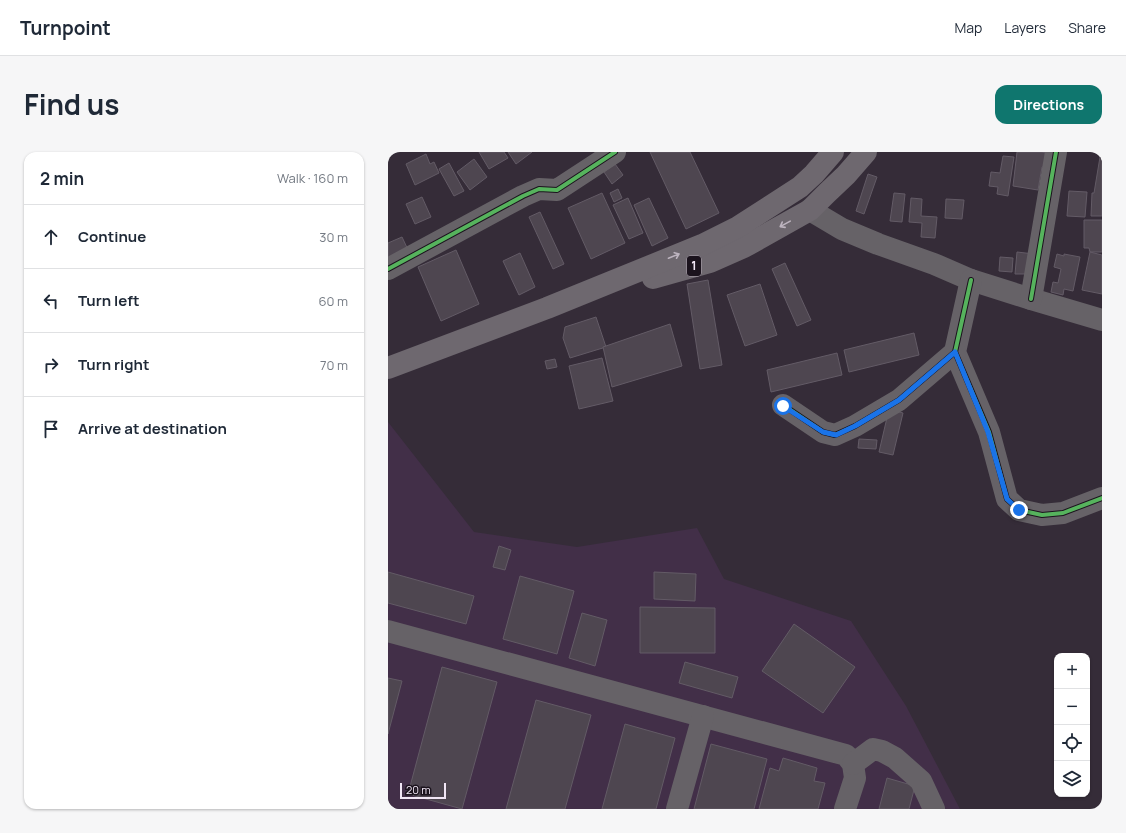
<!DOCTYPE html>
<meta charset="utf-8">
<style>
body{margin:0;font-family:Manrope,sans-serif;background:#f6f6f7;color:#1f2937}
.controls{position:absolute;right:12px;bottom:12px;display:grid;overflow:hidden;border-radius:8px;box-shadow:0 1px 3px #0004}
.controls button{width:36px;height:36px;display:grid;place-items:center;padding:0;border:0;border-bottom:1px solid #e0e1e3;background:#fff;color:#1f2937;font:20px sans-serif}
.scale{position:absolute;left:12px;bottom:10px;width:46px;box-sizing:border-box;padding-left:4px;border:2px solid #f1e6f5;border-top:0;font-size:11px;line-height:14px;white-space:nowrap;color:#f1e6f5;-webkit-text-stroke:3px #1b131d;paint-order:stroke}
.stop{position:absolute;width:12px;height:12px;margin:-9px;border:3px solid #1a73e8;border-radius:50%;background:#fff}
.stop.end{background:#1a73e8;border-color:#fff;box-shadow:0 1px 4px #0008}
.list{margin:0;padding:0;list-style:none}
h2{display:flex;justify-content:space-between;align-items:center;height:52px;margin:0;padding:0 16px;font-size:17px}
h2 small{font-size:13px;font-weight:400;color:#747a83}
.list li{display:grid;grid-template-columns:26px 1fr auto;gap:12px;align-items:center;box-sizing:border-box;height:64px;padding:0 16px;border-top:1px solid #e0e1e3}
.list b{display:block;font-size:15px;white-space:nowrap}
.list em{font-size:13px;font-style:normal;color:#747a83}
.icon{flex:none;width:22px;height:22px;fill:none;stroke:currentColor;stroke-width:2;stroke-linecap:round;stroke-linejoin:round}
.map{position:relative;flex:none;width:714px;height:657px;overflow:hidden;border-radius:12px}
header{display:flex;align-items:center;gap:24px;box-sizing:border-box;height:56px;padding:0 20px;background:#fff;border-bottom:1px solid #e0e1e3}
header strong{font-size:19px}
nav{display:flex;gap:22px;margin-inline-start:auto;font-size:14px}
.intro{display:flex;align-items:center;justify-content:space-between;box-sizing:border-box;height:96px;padding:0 24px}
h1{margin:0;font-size:28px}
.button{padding:10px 18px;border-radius:12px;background:#0f766e;color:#fff;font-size:14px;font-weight:700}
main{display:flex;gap:24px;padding:0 24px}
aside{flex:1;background:#fff;border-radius:12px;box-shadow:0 1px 3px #0004}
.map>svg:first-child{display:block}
</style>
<header>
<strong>Turnpoint</strong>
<nav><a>Map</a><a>Layers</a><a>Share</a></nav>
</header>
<div class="intro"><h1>Find us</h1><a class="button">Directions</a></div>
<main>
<aside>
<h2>2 min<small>Walk · 160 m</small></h2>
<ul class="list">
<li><svg class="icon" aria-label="ahead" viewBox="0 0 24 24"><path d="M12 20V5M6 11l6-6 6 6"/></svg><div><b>Continue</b></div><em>30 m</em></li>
<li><svg class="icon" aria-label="left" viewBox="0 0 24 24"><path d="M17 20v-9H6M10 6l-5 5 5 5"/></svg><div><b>Turn left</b></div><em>60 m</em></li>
<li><svg class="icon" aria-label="right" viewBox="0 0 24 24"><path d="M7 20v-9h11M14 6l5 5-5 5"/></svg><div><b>Turn right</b></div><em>70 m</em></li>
<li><svg class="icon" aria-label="arrive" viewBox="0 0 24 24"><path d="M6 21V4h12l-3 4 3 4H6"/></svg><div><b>Arrive at destination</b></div></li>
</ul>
</aside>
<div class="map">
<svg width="714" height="657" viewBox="0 0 714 657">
<rect width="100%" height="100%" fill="#352c38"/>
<path fill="#422f48" d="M0,270l86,110 103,15 120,-19 27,51 127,42 55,85 54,103h-572z"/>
<g fill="#4e4650" stroke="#635b66">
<path d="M91,0h25l4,6 -19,11z"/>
<path d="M120,0h24l-16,12z"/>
<path d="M262,0h40l29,61 -33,16z"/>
<path d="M629,0h24l13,2 -2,14 -10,-1 -4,23 -25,-4z"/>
<path d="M714,1v63h-11l1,-23h2l6,-36h2z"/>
<path d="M38,2l4,10 4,-2 5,11 -24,12 -9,-21z"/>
<path d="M615,4l11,1 -6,39 -11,-2 1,-7 -9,-1 2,-14 9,1z"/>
<path d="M86,7l13,18 -17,13 -13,-18z"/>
<path d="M61,11l15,28 -10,5 -15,-27z"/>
<path d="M227,12l8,11 -11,9 -8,-12z"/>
<path d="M480,22l9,3 -13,37 -8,-3z"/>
<path d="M230,37l4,9 -8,4 -4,-9z"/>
<path d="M681,39l18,1 -2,25 -18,-1z"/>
<path d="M214,41l23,50 -34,16 -23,-51z"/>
<path d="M506,41l11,1 -3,28 -12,-1z"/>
<path d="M34,45l9,20 -16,7 -9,-20z"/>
<path d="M240,46l15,35 -14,6 -16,-34z"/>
<path d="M261,46l19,40 -16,8 -18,-41z"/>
<path d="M523,46l11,1 -1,17 16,1 -2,21 -14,-1 1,-14 -13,-1z"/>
<path d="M558,47l18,1 -2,19 -17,-1z"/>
<path d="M152,60l24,52 -11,5 -24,-52z"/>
<path d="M696,68h18v32h-12l-1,-4h-5z"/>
<path d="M14,85l8,17 -22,8v-19z"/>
<path d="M68,98l23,54 -38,17 -23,-54z"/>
<path d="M629,100l17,2 -2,20h-17z"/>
<path d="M702,100l12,3v39l-20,-4z"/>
<path d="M132,101l15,34 -16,8 -16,-34z"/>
<path d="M669,102l7,2v-2l16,3 -7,34 -9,-2 -1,6 -12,-3 2,-10 5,1 3,-14 -7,-2z"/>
<path d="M612,105l13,1 -1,14 -13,-1z"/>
<path d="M397,111l26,57 -14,6 -25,-57z"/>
<path d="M320,128l14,85 -22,4 -13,-85z"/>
<path d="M372,132l17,51 -32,11 -18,-51z"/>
<path d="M208,165l10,30 -36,11 -7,-20 2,-11z"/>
<path d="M282,172l12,42 -70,21 -9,-40z"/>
<path d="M526,181l5,22 -70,17 -5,-22z"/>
<path d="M449,201l5,22 -71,17 -4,-22z"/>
<path d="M214,206l11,43 -34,8 -10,-43z"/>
<path d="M167,207l2,8 -10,2 -2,-8z"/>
<path d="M501,257l14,4 -10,42 -14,-3z"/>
<path d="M471,287l18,1 -1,9 -18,-1z"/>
<path d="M111,394l12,4 -6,20 -12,-3z"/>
<path d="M0,420l86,24 -8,28 -78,-21z"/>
<path d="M266,420l42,2 -1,27 -41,-2z"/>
<path d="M132,424l54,15 -17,63 -54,-15z"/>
<path d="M252,455l75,1v45h-75z"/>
<path d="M194,461l25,7 -12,46 -26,-8z"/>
<path d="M406,472l61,43 -32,46 -61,-42z"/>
<path d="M297,510l53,15 -6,21 -53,-15z"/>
<path d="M54,515l55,15 -35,127 -54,-15z"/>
<path d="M0,526l14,3 -14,53z"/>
<path d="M148,548l55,15 -26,94h-59z"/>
<path d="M237,572l50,14 -19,71h-54z"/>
<path d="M323,592l56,15 -13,50h-60z"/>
<path d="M395,606l34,10 -3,13 11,2 -7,26h-59l11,-41 9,3z"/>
<path d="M499,626l28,8 -6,23h-30z"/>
</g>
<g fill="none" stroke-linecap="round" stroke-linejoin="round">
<g stroke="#666267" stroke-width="22">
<path d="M422,58l32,19 36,15 56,20 37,16 60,19 71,21"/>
<path d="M0,117l135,-73 16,-7 18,1 58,-38"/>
<path d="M583,128l-16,72 34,80 18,67 12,11 23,5 21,-2 39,-15"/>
<path d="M643,147l25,-147"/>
<path d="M395,253l40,27 12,3 20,-9 44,-26 56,-48"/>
<path d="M0,479l458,124 7,9 2,14 -10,31"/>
<path d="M465,612l20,-15 9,2 13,7 26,23 13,28"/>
<path d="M289,657l26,-93"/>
</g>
<g stroke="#6e686f" stroke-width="22">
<path d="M265,126l57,-16 34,-15 66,-37 17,-17 19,-18 20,-23"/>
<path d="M0,216l159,-60 155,-63 36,-18 62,-40 14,-13 19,-22"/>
</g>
<g stroke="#1b131d" stroke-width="6">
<g id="cycleway">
<path d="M0,117l135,-73 16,-7 18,1 58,-38"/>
<path d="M583,128l-16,72 34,80 18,67 12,11 23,5 21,-2 39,-15"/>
<path d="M643,147l25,-147"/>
<path d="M395,253l40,27 12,3 20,-9 44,-26 56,-48"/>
</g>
</g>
<use href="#cycleway" stroke="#56b35d" stroke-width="4"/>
</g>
<defs><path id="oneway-shaft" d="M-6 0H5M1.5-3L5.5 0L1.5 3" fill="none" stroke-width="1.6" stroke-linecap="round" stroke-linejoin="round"/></defs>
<g stroke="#bdb4bf">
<use href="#oneway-shaft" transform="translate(397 72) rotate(151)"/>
<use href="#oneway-shaft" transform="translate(286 104) rotate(-22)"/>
</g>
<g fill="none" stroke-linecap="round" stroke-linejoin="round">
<path stroke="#1a73e8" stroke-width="5" d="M395,254l40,26 13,3 19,-9 44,-26 56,-48 33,80 19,67 12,11"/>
</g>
<g text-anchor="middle" stroke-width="4" stroke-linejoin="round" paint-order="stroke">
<rect fill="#1b131d" stroke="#b1a7b4" stroke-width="1" x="299" y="104" width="14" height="20" rx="3"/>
<g font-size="12" font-weight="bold" fill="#f1e6f5">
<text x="306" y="118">1</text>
</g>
</g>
</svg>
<div class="controls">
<button>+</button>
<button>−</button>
<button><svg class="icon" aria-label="locate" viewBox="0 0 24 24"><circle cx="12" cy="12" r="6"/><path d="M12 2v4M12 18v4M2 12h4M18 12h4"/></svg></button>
<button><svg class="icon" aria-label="layers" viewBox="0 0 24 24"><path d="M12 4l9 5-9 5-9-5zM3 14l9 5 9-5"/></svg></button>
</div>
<div class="scale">20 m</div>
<div class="stop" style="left:395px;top:254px"></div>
<div class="stop end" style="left:631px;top:358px"></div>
</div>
</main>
